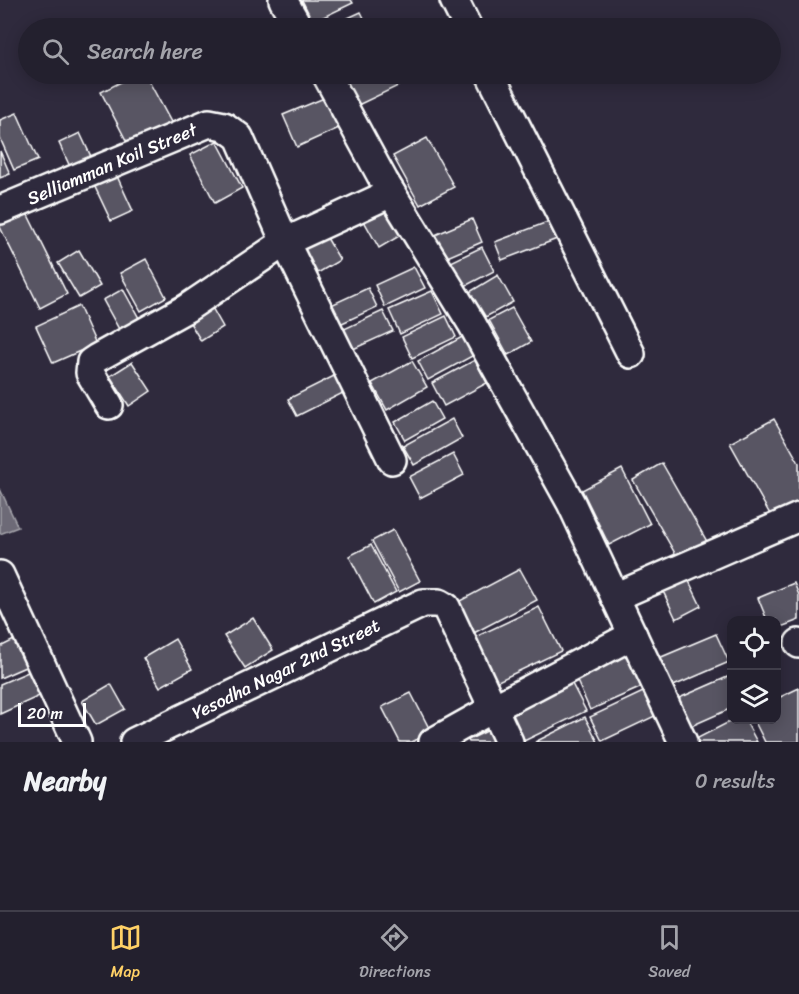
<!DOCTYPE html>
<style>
body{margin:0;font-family:Sriracha,sans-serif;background:#2f2d3a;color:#f1f3f6}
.controls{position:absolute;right:18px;bottom:18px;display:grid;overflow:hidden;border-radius:12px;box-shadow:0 3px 15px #0003}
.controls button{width:54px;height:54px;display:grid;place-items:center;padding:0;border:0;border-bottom:2px solid #403e4a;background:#23202e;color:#f1f3f6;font:30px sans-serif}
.scale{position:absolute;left:18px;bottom:15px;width:68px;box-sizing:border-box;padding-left:6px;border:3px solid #fff;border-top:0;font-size:16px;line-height:21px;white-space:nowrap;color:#fff;-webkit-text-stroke:4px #2f2a3d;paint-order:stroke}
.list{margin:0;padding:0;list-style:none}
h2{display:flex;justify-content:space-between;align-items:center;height:78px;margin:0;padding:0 24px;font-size:26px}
h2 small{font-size:20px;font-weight:400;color:#a3a3aa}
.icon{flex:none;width:33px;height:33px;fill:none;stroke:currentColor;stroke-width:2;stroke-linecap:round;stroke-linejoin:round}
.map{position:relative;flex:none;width:799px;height:742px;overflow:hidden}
.search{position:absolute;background:#23202e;box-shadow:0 3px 15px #0003;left:18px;right:18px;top:18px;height:66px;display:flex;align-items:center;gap:15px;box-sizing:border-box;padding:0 21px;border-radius:33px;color:#a3a3aa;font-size:22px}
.sheet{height:168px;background:#23202e}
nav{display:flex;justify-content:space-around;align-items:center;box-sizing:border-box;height:84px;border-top:2px solid #403e4a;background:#23202e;font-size:16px;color:#a3a3aa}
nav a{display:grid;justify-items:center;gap:3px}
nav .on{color:#ffd166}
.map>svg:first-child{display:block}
</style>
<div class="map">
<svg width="799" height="742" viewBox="0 0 799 742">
<rect width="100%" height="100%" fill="#2f2a3d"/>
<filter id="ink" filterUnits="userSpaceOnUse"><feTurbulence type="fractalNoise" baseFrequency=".0167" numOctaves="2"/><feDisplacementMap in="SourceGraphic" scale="12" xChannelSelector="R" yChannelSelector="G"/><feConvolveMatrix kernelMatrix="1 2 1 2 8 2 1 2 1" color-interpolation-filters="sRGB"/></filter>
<g filter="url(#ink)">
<path fill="#6d6a77" stroke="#a7a6ad" stroke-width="1.5" d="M0,489l18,38 -18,7z"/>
<g fill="#595564" stroke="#fff" stroke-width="1.5">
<path d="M302,0h49l2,3 -40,19z"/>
<path d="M361,12l8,16h-43z"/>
<path d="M137,74h8l27,50 -43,22 -28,-54z"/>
<path d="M357,74h35l6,12 -42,20 -13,-26z"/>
<path d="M329,96l12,31 -44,20 -14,-32z"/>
<path d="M17,113l21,47 -24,10 -14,-32v-18z"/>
<path d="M80,133l14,30 -21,10 -14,-30z"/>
<path d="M427,138l27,49 -34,18 -27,-49z"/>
<path d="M217,141l25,47 -27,15 -25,-48z"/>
<path d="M0,151l10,23 -10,4z"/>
<path d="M116,174l17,37 -22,10 -17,-36z"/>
<path d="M387,209l14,26 -22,13 -15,-27z"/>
<path d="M26,211l41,83 -27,14 -40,-81v-3z"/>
<path d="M472,219l10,23 -37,16 -10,-23z"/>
<path d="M550,221l7,18 -55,21 -7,-18z"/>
<path d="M323,231l17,29 -24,14 -17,-29z"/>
<path d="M482,247l12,24 -31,16 -12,-25z"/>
<path d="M79,250l21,36 -21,12 -21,-35z"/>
<path d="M146,259l20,38 -25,14 -21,-38z"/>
<path d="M414,267l11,21 -40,19 -10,-22z"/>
<path d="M498,275l15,27 -31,17 -14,-26z"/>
<path d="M368,288l9,19 -37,17 -9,-19z"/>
<path d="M123,289l17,31 -20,11 -17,-31z"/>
<path d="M432,291l11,23 -43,20 -11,-24z"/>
<path d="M210,304l13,23 -22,14 -14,-23z"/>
<path d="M79,306l17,38 -43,19 -17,-37z"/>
<path d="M512,308l19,34 -23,13 -19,-35z"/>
<path d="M383,311l10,20 -42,19 -9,-20z"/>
<path d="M446,316l10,21 -44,21 -10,-21z"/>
<path d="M464,336l10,19 -46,25 -10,-19z"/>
<path d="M475,360l12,23 -43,23 -12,-23z"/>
<path d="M412,361l15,26 -40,23 -15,-27z"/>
<path d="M132,362l19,29 -22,15 -19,-30z"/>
<path d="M338,374l9,17 -50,25 -9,-17z"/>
<path d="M432,401l10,18 -37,21 -10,-18z"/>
<path d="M452,419l10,19 -48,27 -11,-19z"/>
<path d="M774,419l25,44v38l-28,15 -41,-73z"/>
<path d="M453,454l11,21 -44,23 -11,-21z"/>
<path d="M662,463l47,82 -29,17 -47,-82z"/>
<path d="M622,469l28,55 -41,21 -27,-55z"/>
<path d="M393,530l27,51 -21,11 -27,-51z"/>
<path d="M371,545l25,47 -22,12 -25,-48z"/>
<path d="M520,569l17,31 -65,34 -16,-31z"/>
<path d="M687,577l14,29 -25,13 -14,-30z"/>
<path d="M794,583l5,12v25l-23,9v-9h-9l-9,-22z"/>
<path d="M539,607l22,44 -67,32 -21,-45z"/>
<path d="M253,618l20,32 -28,18 -21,-32z"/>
<path d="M716,634l13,28 -58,25 -12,-29z"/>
<path d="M20,637l12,27 -32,14v-31z"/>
<path d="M175,639l17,30 -32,18 -17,-29z"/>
<path d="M626,646l18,40 -54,24 -18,-40z"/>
<path d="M35,669l11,24 -46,21v-30z"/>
<path d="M732,675v33l-43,19 -12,-28z"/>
<path d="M568,676l18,35 -62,30 -18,-34z"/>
<path d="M111,684l14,25 -29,16 -14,-24z"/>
<path d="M799,688v54h-34l-11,-22h22v-21z"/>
<path d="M643,692l12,24 -53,25 -12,-24z"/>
<path d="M411,693l20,39 -19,10h-12l-18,-35z"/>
<path d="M585,717l13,25h-63z"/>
<path d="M733,720h12l12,22h-62l-1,-2z"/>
<path d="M489,730l6,12h-26l-1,-2z"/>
</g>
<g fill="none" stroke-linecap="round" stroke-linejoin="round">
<g stroke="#fff" stroke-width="32">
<g id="minor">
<path d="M283,0l16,28"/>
<path d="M454,0l14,28"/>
<path d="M326,74l58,107 88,143 99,179 112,239"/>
<path d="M490,74l141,280"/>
<path d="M0,210l209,-87 15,3 15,11 46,105 107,218"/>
<path d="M109,405l-19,-32 1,-11 6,-4 90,-50 98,-66 106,-49"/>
<path d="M0,575l77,167"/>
<path d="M615,597l184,-80"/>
<path d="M799,644v-1"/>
<path d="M134,742l289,-139h16l7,4 63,135"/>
<path d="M433,742l59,-33 141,-74"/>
</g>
</g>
<use href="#minor" stroke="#2f2a3d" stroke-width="27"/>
</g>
</g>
<g text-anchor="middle" stroke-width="5" stroke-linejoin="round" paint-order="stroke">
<g font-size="18" fill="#fff" stroke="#2f2a3d">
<text transform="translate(112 164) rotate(-23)" y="6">Selliamman Koil Street</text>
<text transform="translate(286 669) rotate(-26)" y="6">Yesodha Nagar 2nd Street</text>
</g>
</g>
</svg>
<div class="controls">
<button><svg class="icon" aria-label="locate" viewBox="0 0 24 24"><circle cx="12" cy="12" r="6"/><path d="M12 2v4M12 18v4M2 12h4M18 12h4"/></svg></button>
<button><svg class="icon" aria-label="layers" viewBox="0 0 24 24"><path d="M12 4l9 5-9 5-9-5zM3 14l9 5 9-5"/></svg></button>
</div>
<div class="scale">20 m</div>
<div class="search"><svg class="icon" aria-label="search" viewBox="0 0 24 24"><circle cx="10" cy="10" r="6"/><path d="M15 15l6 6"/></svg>Search here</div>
</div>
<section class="sheet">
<h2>Nearby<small>0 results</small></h2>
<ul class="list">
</ul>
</section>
<nav>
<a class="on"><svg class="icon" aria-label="map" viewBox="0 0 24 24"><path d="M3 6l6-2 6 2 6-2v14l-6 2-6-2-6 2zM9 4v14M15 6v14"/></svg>Map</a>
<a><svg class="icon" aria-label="directions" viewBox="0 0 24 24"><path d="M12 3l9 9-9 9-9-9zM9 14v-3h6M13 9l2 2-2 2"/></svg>Directions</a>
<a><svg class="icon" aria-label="saved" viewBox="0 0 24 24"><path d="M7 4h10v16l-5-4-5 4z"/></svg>Saved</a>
</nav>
